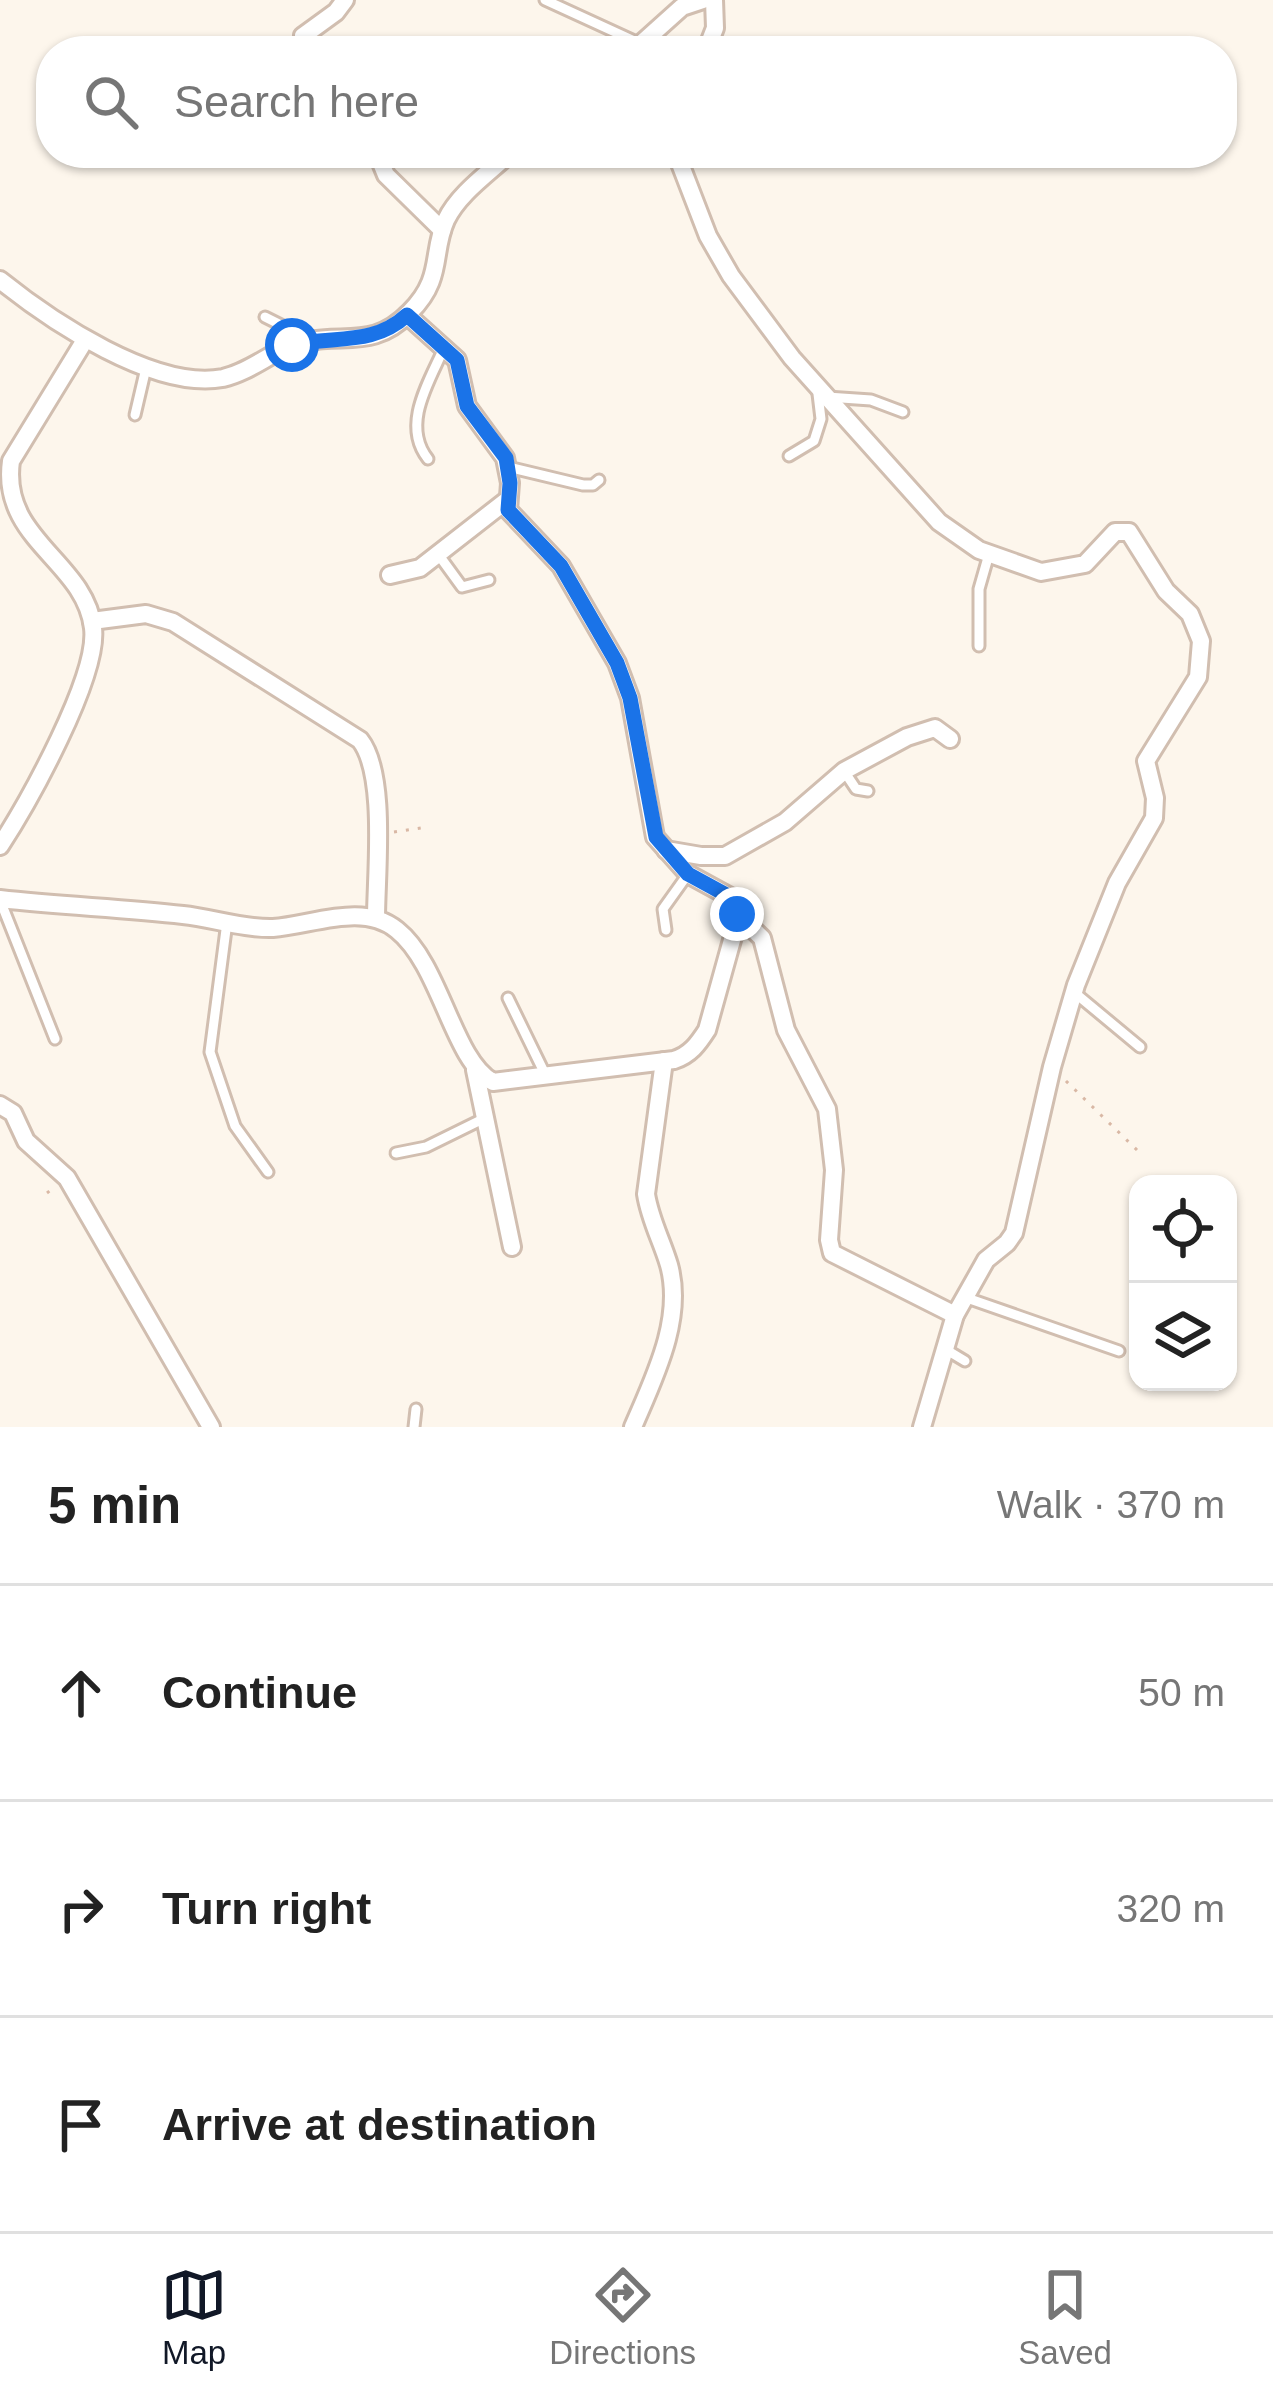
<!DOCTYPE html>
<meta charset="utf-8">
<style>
body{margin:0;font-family:Arial,sans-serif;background:#f2f2f2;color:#222}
.controls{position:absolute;right:36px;bottom:36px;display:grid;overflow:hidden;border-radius:24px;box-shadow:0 3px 9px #0004}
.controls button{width:108px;height:108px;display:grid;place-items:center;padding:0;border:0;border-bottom:3px solid #e0e0e0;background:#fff;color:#222;font:60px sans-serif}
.stop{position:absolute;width:36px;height:36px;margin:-27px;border:9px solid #1a73e8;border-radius:50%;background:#fff}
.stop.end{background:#1a73e8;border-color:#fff;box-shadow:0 3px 12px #0008}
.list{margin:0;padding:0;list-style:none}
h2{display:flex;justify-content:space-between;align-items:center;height:156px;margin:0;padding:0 48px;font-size:51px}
h2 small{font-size:39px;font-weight:400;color:#767676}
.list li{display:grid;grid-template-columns:78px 1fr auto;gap:36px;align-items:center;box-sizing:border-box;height:216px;padding:0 48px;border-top:3px solid #e0e0e0}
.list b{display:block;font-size:45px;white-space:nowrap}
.list em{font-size:39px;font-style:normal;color:#767676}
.icon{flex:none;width:66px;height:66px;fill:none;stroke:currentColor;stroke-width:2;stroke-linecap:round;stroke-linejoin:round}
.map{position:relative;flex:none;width:1273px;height:1427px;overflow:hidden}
.search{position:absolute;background:#fff;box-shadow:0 3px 9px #0004;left:36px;right:36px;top:36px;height:132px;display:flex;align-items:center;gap:30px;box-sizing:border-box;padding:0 42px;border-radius:48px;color:#767676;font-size:45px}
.sheet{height:804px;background:#fff}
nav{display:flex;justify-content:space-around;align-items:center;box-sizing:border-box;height:168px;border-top:3px solid #e0e0e0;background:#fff;font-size:33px;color:#767676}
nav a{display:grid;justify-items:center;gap:6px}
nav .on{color:#111827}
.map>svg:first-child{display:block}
</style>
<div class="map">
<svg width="1273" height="1427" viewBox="0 0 1273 1427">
<rect width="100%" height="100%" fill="#fdf6ec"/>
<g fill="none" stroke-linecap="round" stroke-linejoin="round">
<g stroke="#d1beb0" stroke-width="15">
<g id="lane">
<path d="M545,0l96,44"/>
<path d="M265,317l44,22"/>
<path d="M827,397l44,3 32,12"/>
<path d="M135,415l11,-47"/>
<path d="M789,456l25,-15 7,-22 -3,-25"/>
<path d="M428,459c-27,-34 1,-77 16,-111"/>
<path d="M508,467l75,18h10l6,-5"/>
<path d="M438,554l24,33 27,-7"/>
<path d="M979,646v-57l10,-35"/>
<path d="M844,771l12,18 12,2"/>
<path d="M0,900l55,139"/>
<path d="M227,922l-17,130 25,74 33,46"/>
<path d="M666,930l-3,-21 25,-35"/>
<path d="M1075,993l65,54"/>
<path d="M508,998l37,76"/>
<path d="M396,1153l30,-6 59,-29"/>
<path d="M967,1298l152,53"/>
<path d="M945,1349l20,12"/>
<path d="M414,1427l2,-18"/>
</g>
</g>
<g stroke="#d1beb0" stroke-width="22">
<g id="street">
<path d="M306,51l-3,-15 33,-24 9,-12"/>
<path d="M633,51l49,-44 21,-7"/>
<path d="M706,51l9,-23 -1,-28"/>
<path d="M377,153l9,22 56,55"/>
<path d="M676,153l32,83 23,40 61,82 147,164 40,28 62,22 44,-8 30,-32h14l37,59 24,23 11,27 -3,36 -52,84 9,37 -1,20 -37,65 -41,102 -24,82 -38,166 -7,10 -21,17 -31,55 -33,112"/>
<path d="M0,280c51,41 155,111 223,98 31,-7 54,-32 85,-37 41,-7 67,7 102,-29 34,-34 21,-59 36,-92 13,-27 43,-47 64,-67"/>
<path d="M390,575l30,-7 86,-67"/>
<path d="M92,621l54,-7 27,8 187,118c27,34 16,134 16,178"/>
<path d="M0,846c28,-43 99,-170 93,-218 -8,-67 -93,-88 -82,-167l74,-121"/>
<path d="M666,850l35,6h24l60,-34 59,-51 63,-34 28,-9 15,11"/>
<path d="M0,899c61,7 122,9 183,16 29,3 61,14 90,13 40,-3 90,-26 124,2 44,35 56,131 96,152l181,-22c16,-5 24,-16 33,-30l30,-108 -5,-24 -44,-24 -33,-37 -25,-139 -13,-35 -56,-97 -53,-56 2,-27 -5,-25 -38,-52 -10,-46 -50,-45"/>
<path d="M737,914l25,24 24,92 41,79 7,61 -5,70 3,13 123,62"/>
<path d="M475,1070l37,177"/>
<path d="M0,1105l13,8 13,28 41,37 144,249"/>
<path d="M633,1427c21,-49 51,-108 36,-162 -7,-24 -19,-45 -23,-71l18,-133"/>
</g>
</g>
<g stroke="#d9b8a5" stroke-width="3" stroke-dasharray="3 9" stroke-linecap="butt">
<path d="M394,832l34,-5"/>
<path d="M1066,1081l72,70"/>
<path d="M47,1193l9,-7"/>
</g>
<use href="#lane" stroke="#fff" stroke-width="9"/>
<use href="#street" stroke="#fff" stroke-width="16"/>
</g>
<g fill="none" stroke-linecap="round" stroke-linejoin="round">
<path stroke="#1a73e8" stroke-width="15" d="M292,345c41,-10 80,2 115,-30l50,45 10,46 39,52 4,25 -2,27 53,56 56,97 13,35 26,139 32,37 44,24 5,16"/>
</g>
</svg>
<div class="controls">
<button><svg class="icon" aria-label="locate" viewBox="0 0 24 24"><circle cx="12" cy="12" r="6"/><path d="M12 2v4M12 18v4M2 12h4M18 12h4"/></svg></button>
<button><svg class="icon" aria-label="layers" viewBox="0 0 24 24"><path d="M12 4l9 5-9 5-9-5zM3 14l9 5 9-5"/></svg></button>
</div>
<div class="stop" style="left:292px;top:345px"></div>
<div class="stop end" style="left:737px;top:914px"></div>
<div class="search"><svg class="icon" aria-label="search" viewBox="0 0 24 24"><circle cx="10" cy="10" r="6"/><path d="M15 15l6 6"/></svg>Search here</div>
</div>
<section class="sheet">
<h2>5 min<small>Walk · 370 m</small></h2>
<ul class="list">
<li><svg class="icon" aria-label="ahead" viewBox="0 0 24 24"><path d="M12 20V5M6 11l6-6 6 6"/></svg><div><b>Continue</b></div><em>50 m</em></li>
<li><svg class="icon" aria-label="right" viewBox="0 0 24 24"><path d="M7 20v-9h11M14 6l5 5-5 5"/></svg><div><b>Turn right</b></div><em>320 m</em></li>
<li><svg class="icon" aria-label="arrive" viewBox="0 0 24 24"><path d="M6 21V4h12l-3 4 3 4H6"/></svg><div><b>Arrive at destination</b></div></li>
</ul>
</section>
<nav>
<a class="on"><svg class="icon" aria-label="map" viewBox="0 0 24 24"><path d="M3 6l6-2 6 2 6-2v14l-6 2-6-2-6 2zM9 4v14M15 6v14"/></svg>Map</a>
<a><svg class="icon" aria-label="directions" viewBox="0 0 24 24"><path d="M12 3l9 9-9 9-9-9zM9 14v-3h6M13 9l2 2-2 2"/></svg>Directions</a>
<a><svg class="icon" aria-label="saved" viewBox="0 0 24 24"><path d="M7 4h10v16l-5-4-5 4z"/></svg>Saved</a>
</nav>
